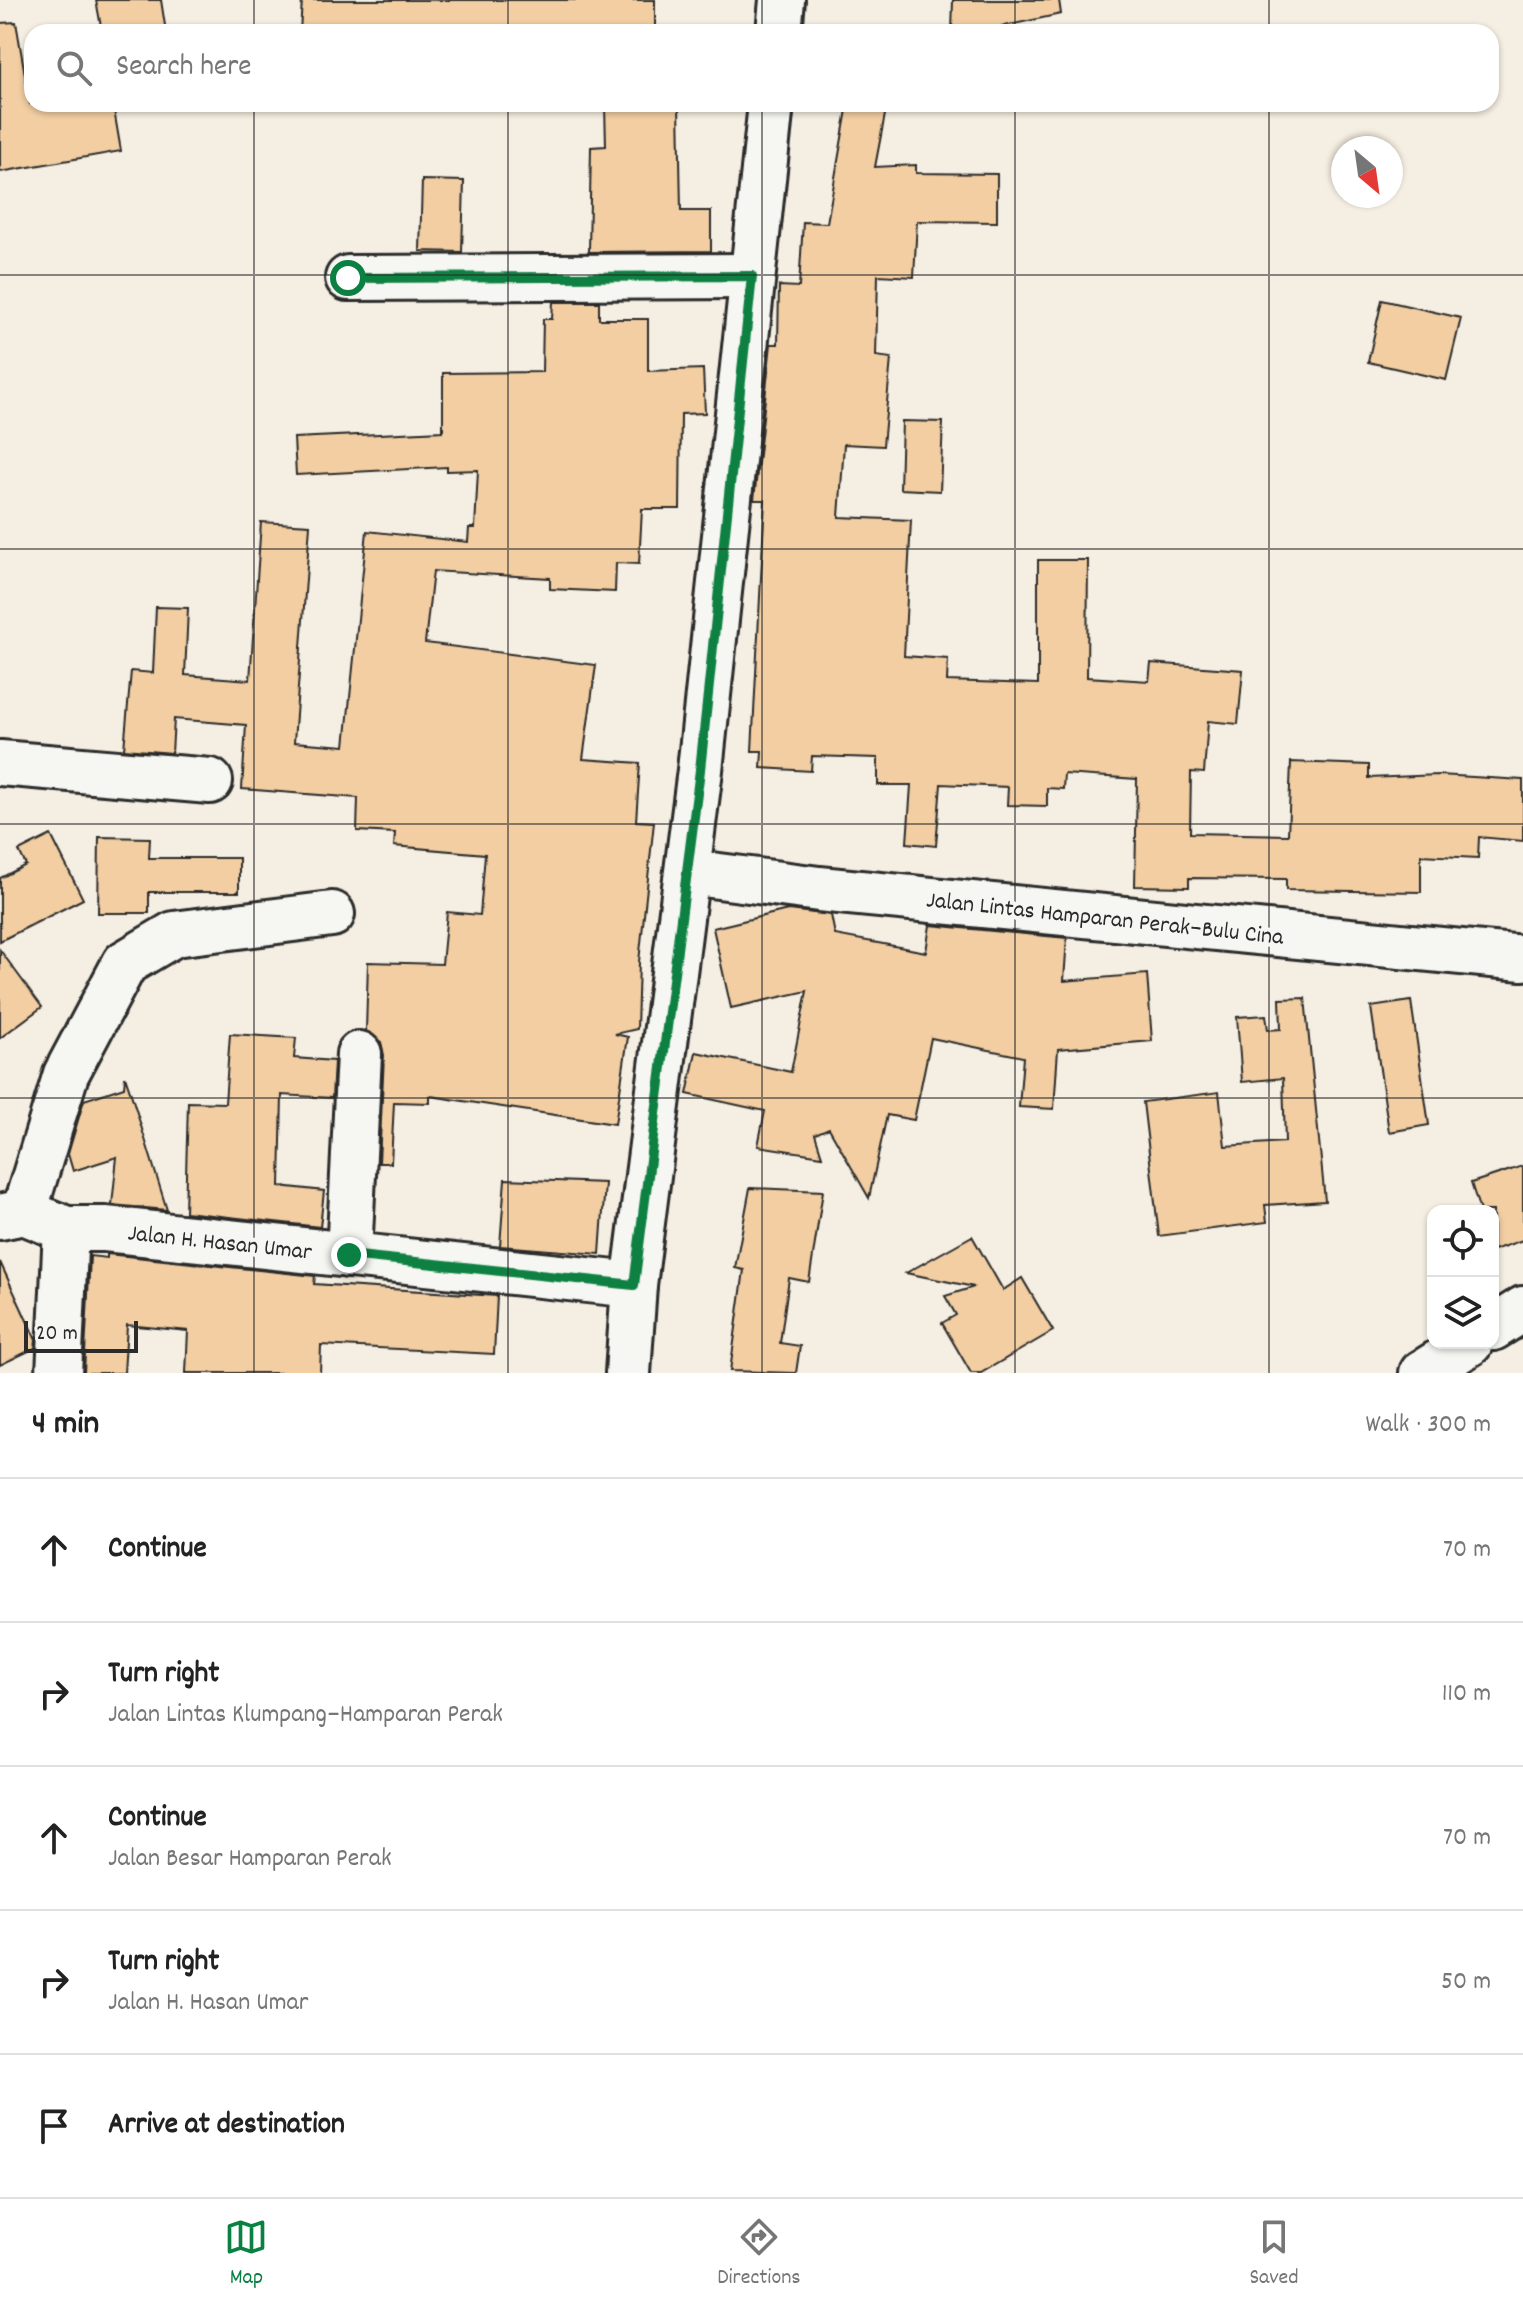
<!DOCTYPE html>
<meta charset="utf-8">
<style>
body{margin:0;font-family:Dekko,sans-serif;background:#f6f6f6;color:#222}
.controls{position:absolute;right:24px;bottom:24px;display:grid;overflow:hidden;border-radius:16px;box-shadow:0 2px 6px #0004}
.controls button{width:72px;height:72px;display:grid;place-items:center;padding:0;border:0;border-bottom:2px solid #e0e0e0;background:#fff;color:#222;font:40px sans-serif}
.compass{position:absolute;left:1331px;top:136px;width:72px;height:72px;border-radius:50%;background:#fff;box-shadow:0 2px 6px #0004;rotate:151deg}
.scale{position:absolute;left:24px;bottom:20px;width:114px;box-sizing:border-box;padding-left:8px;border:4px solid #2b2b2b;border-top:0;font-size:22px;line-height:28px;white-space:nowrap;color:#2b2b2b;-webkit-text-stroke:6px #f6f6f2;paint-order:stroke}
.stop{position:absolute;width:24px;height:24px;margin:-18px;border:6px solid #0b8043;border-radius:50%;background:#fff}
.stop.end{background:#0b8043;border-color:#fff;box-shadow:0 2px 8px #0008}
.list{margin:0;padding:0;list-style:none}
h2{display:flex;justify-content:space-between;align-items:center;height:104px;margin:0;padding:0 32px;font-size:34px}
h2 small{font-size:26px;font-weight:400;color:#767676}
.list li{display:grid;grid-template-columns:52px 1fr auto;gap:24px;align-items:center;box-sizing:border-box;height:144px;padding:0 32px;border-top:2px solid #e0e0e0}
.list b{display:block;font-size:30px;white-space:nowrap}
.list p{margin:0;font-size:26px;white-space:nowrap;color:#767676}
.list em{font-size:26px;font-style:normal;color:#767676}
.icon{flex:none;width:44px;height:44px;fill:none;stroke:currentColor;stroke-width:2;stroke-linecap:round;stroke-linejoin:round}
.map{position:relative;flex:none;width:1523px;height:1373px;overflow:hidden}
.search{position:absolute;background:#fff;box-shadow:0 2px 6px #0004;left:24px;right:24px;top:24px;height:88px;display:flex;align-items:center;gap:20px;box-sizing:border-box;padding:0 28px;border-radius:24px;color:#767676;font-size:30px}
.sheet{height:824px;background:#fff}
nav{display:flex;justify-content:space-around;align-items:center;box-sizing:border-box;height:112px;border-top:2px solid #e0e0e0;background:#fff;font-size:22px;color:#767676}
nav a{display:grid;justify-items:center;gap:4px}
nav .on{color:#0b8043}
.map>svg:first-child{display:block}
</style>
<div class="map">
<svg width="1523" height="1373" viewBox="0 0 1523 1373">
<rect width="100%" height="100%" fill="#f5eee2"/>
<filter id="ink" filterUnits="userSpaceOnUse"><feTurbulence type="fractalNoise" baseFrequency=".0125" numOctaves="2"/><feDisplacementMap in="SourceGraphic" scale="16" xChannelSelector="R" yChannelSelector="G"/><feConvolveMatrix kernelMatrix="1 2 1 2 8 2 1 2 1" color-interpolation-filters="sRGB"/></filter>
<g filter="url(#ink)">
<g fill="#f2cea2" stroke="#2b2b2b" stroke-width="2">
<path d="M96,0h65l5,32h-64z"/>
<path d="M302,0h353v32h-355z"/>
<path d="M953,0h106l2,14 -71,15v3h-38z"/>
<path d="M16,22l14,82h83l8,47 -121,21v-149z"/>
<path d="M605,104h74l2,107h30v40l-122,1 2,-105 15,-1z"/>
<path d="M848,104h39l-12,63 41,-2v8l81,1v48l-80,-1 -3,56 -36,-2 -2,81 15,2 -8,88 -39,-2 -5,73 72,3 -7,136 44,3 -1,22 91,3v-124h50l-1,117 62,4 2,-18 92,7 -5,54 -30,-3 -4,52 -13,-1 -1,61 98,2 3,-73 78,3v13l70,-3 84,5v61l-44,-4 -1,21 -57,-3v37l-135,-2v-11l-97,-1v9l-54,-1 2,-107 -73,-5 -1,15 -16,-1v18l-40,-1 1,-18 -67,-3 -5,62 -29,-3 4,-58h-33v-27l-66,-2 -1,15 -50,-3 1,-17h-10l13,-251h-11l17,-156h7l1,-58 20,1 4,-65 24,1z"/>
<path d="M422,180l42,1 -2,71 -42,-1z"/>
<path d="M1382,300l79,18 -15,62 -78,-18z"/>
<path d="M553,302h46v17h49v52l55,-2 2,44 -24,1 -1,95h-38l-3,55 -23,-1 -1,29 -65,-3v-11l-117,-7 -8,72 171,22 -13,94 57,4 -4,58 18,1 -15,140 -2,67 -22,5 13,3 -13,87 -185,-28v7l-36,-1 -3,61h-12l5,-108 -3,-13 -15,-11 2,-69 74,2 5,-52 33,3 5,-61 -91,-8 1,-13 -38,-2 1,-33 -116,-9 4,-64 -72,-6 -2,34 -48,-4 7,-78 22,2 3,-66 32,1 -3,67 65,5 11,-158 49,3 -16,217 51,4 22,-215 101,11 1,-14h6l3,-58 -31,1v-4l-151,8 -2,-37 149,-7v-58l99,-1 1,-53h9z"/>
<path d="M902,421l41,1 -3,69 -40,-2z"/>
<path d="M51,835l32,64 -83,42v-63l26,-13 -7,-14z"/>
<path d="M99,837l51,1 -1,20h90v34h-90v21h-51z"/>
<path d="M788,910l43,5 4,20 91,17 4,-27 137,13 -3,43 83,-7 5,67 -94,8 -4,60 -35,-2 4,-50 -92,-19 -17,82 -27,-5 -18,83 -40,-70 -14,6 7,22 -64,-10 7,-35 -78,-17 9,-42 95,20 16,-81 -76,17 -18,-80z"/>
<path d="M0,950l42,57 -42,31z"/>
<path d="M1305,998l20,203 -60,4 2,17 -108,14 -16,-134 76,-10 6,54 60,-4 -2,-64 -41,4 -5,-65 29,-2 2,15 13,-1 -1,-30z"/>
<path d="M1411,1001l18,124 -40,7 -18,-125z"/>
<path d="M230,1034l66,4 -2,20 40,3 -2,37 -50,-3 -2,91 44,5 -4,36 -135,-15 3,-110 37,1z"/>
<path d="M125,1076l8,24 34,110 -55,-5 5,-48 -44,14 -5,-17 16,-54 40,-13z"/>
<path d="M1523,1166v74l-30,10v-39h-13l-9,-28z"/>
<path d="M505,1179l100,4 -5,71 -100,-8z"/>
<path d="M750,1188l73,3 -14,91 -20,-4 -9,65 20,3 -4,27 -66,-2 14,-101 -9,-2z"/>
<path d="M972,1236l31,54 19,-12 31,53 -72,42h-10l-29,-50 14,-8 -11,-19 29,-9 -68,-14z"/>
<path d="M107,1254l208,22 -1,8 183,12 -3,58 -173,-9 -1,28h-134l2,-42 -61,-6 -3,48h-40l6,-117 17,2z"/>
<path d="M0,1262l36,78 -1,8 -35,17z"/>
</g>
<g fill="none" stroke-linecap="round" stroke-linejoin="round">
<g stroke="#2b2b2b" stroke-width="50">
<g id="minor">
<path d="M348,278l404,-2"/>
<path d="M0,763l210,18"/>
<path d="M24,1212l42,-138 59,-111 49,-29 158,-20"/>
<path d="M0,1217l24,-5 42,17h39l529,56"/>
<path d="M349,1255l10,-201"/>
<path d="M59,1373l7,-144"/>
</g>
</g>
<g stroke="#2b2b2b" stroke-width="50">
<g id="tertiary">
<path d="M1493,1328l30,-19"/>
<path d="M1422,1373l48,-30"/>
</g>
</g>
<g stroke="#2b2b2b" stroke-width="50">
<g id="primary">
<path d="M779,32l3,-32"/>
<path d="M688,872l131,17 704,69"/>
<path d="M628,1373l6,-88 66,-515 71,-666"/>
</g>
</g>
<use href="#minor" stroke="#f6f6f2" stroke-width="44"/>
<use href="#tertiary" stroke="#f6f6f2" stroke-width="44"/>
<use href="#primary" stroke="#f6f6f2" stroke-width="44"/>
</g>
</g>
<g fill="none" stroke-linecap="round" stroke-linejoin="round" filter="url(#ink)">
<path stroke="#0b8043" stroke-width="10" d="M348,278l404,-2 -52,494 -66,515 -285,-30"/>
</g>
<path fill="none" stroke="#2b2b2b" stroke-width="2" stroke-opacity="0.55" d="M254,0v32M508,0v32M762,0v32M1015,0v32M1269,0v32M254,104v1269M508,104v1269M762,104v1269M1015,104v1269M1269,104v1269M0,275h1523M0,549h1523M0,824h1523M0,1098h1523"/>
<g text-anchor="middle" stroke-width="8" stroke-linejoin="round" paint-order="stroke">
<g font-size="24" fill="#2b2b2b" stroke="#f6f6f2">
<text transform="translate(1105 917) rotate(6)" y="8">Jalan Lintas Hamparan Perak–Bulu Cina</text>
<text transform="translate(220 1241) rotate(6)" y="8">Jalan H. Hasan Umar</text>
</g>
</g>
</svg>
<div class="controls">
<button><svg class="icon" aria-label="locate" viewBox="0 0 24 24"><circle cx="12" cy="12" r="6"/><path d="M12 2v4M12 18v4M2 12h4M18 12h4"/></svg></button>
<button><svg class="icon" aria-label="layers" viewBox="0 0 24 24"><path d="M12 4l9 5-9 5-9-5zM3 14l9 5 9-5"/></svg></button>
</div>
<svg class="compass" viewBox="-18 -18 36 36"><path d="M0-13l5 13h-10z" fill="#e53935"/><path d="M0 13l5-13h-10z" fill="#767676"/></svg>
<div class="scale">20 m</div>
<div class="stop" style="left:348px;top:278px"></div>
<div class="stop end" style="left:349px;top:1255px"></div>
<div class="search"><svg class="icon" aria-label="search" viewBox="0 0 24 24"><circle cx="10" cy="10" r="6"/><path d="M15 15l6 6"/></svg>Search here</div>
</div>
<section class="sheet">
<h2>4 min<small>Walk · 300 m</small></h2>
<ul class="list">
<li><svg class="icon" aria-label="ahead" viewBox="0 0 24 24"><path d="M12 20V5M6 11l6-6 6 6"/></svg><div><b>Continue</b></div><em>70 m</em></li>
<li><svg class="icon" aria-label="right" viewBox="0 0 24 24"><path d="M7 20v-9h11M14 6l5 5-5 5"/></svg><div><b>Turn right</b><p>Jalan Lintas Klumpang–Hamparan Perak</p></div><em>110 m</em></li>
<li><svg class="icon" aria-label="ahead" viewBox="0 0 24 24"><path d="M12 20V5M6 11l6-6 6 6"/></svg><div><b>Continue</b><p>Jalan Besar Hamparan Perak</p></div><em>70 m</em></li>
<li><svg class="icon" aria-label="right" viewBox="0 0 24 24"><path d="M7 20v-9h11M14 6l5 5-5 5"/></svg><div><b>Turn right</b><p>Jalan H. Hasan Umar</p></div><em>50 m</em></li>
<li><svg class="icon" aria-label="arrive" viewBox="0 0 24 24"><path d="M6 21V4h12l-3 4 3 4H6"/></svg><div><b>Arrive at destination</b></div></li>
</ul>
</section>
<nav>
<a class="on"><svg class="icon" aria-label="map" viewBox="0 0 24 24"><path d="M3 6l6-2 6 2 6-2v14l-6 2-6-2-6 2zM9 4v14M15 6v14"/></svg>Map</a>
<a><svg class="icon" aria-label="directions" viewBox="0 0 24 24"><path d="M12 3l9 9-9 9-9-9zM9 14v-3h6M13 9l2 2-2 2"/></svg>Directions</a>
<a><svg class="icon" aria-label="saved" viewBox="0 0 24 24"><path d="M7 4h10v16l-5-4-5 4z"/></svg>Saved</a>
</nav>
